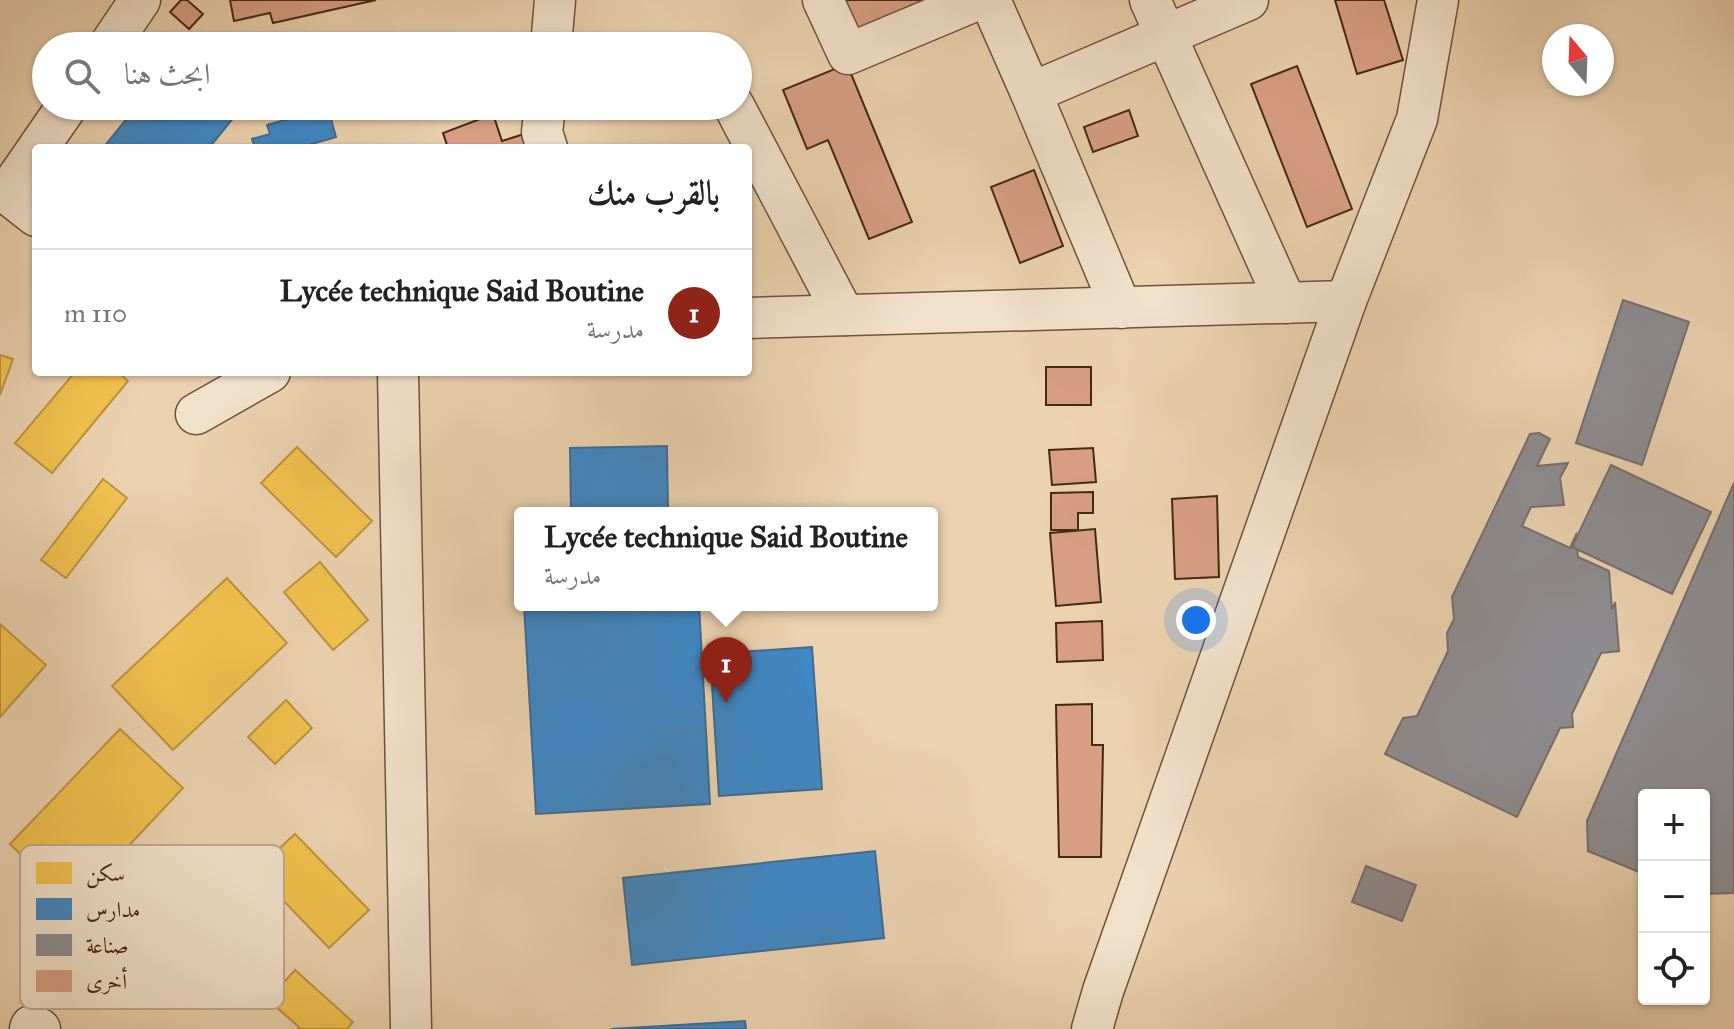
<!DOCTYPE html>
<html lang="ar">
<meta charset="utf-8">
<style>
body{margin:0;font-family:"IM FELL Great Primer",Amiri,serif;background:#f6f6f6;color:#222;direction:rtl}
.controls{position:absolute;right:24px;bottom:24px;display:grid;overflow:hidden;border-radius:8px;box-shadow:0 2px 6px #0004}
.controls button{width:72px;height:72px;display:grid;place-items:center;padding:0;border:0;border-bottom:2px solid #e0e0e0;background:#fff;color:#222;font:40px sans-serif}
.compass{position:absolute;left:1542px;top:24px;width:72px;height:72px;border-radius:50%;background:#fff;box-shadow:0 2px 6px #0004;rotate:341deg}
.you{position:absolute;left:1196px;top:620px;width:28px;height:28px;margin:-20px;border:6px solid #fff;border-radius:50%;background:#1a73e8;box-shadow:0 0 0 12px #1a73e833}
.badge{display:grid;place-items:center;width:52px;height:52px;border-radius:50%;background:#8f2418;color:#fff;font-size:26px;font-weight:700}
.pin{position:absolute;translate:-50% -66px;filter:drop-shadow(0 2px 4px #0008)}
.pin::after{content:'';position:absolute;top:42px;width:28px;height:24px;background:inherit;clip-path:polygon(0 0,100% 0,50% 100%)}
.popup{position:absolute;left:514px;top:507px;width:424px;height:104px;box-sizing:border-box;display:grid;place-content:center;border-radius:8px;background:#fff;filter:drop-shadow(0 2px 6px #0005);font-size:26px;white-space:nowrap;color:#767676}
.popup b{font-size:30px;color:#222}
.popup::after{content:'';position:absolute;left:50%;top:100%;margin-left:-16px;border:16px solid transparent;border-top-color:#fff}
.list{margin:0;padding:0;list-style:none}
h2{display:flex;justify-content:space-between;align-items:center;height:104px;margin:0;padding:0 32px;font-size:34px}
h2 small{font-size:26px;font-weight:400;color:#767676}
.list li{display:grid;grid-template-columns:52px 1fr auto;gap:24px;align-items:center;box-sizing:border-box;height:128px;padding:0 32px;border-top:2px solid #e0e0e0}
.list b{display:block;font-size:30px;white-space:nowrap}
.list p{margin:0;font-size:26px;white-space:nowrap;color:#767676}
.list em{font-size:26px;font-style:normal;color:#767676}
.icon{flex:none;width:44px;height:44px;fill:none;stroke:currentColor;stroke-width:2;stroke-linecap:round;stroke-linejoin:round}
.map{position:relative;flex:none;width:1734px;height:1029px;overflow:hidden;direction:ltr}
.search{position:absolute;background:#fff;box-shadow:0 2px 6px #0004;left:32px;top:32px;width:720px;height:88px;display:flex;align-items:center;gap:20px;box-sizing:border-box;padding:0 28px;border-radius:44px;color:#767676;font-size:30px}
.panel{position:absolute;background:#fff;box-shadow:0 2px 6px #0004;left:32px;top:144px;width:720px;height:232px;border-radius:8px;direction:rtl}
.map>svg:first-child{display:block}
</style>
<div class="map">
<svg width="1734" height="1029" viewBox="0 0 1734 1029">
<rect width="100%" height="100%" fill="#ead1af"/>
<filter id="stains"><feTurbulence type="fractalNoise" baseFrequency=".0025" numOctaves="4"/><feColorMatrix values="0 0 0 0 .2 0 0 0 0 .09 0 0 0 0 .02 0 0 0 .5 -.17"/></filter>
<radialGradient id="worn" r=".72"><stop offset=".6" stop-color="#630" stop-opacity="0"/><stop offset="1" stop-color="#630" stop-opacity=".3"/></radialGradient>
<g fill="#f2c14e" stroke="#be933e" stroke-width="2">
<path d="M0,355l13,4 -13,36z"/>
<path d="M75,372h43l10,9 -76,92 -37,-30z"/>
<path d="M297,447l75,74 -36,36 -75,-74z"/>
<path d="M103,479l24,19 -61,80 -25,-18z"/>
<path d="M320,562l48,58 -35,30 -49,-58z"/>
<path d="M227,578l60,65 -114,107 -61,-64z"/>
<path d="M0,624l46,41 -46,52z"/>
<path d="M286,700l26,28 -37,36 -27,-27z"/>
<path d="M120,729l63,59 -110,117 -63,-61z"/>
<path d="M295,834l74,76 -40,38 -74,-77z"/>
<path d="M295,970l58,52 -6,7h-50l2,-2 -31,-27z"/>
</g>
<g fill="#3f88c5" stroke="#416b91" stroke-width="2">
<path d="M137,106h106l-34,42h-106z"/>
<path d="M328,108l8,29 -38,11h-43l-3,-9 18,-5 -3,-9z"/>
<path d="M667,446l1,66 -97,1 -1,-65z"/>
<path d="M524,605h175l11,199 -174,10z"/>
<path d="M812,647l10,142 -103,7 -9,-142z"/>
<path d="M875,851l9,87 -252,27 -9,-87z"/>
<path d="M745,1021l1,8h-135z"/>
</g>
<g fill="#8d8d92" stroke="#776f6d" stroke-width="2">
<path d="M1623,300l66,22 -47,143 -66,-22z"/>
<path d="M1539,433l11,6 -13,27 31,-3 -8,15 4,27 -33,2 -9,19 48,22 6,-13 2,22 31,14 3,39 3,-8 4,49 -18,2 -29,61 1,13 -13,1 -43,89 -132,-63 18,-36 14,-2 31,-65 -1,-18 7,-14 -2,-22 78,-163z"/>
<path d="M1611,465l100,47 -39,82 -100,-47z"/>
<path d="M1734,483v410l-30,1v-99h-60v79l-56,-23 -1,-30z"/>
<path d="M1366,866l50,19 -14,36 -50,-19z"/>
</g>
<g fill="#d89e84" stroke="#452817" stroke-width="2">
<path d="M181,0h6l16,14 -14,15 -19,-17z"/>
<path d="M230,0h146l-103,23 -3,-10 -36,8z"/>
<path d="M838,0h112l-92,39z"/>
<path d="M1335,0h49l19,60 -46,14z"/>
<path d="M847,64l65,158 -43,17 -41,-99 -21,9 -24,-59z"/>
<path d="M1297,66l55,143 -45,18 -56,-143z"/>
<path d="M648,106h38l-33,13z"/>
<path d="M1129,110l9,26 -45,16 -9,-25z"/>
<path d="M493,114l9,27 25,-8 5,15h-84l-5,-15z"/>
<path d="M1034,170l29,76 -43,17 -29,-76z"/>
<rect x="1046" y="367" width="45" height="38"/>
<path d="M1093,448l3,34 -44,3 -3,-35z"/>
<path d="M1093,492v21h-15v17h-27v-37z"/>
<path d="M1217,496l2,81 -44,2 -3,-80z"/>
<path d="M1095,529l6,73 -45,4 -6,-73z"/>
<path d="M1102,621l1,39 -46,2 -1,-39z"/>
<path d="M1092,704v41h11l-2,112h-42l-3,-152z"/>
</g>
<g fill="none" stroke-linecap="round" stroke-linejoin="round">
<g stroke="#6e523d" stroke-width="43">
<g id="minor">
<path d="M823,0l25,54 129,-54"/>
<path d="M990,0l41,93"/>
<path d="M1150,0l136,303"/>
<path d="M109,46l31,-46"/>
<path d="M551,46l4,-46"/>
<path d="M545,106l-3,26 5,16"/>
<path d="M734,106l110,209"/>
<path d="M38,148l29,-42"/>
<path d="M0,188l36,28"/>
<path d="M7,193l29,-42"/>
<path d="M1121,308l-90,-215 217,-93"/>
<path d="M748,318l598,-17"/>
<path d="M398,372l13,657"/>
<path d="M196,414l74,-42"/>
<path d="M30,1029l1,-3 9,3"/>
<path d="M1092,1029l11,-38 243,-690 71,-182 21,-119"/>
</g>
</g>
<use href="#minor" stroke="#f1e1cb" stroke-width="40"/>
</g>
<rect x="20" y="845" width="264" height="164" rx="12" fill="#f1e1cb" stroke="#bdaa95" stroke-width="2"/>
<rect x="36" y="862" width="36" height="22" fill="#f2c14e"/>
<rect x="36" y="898" width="36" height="22" fill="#3f88c5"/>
<rect x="36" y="934" width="36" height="22" fill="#8d8d92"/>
<rect x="36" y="970" width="36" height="22" fill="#d89e84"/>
<g font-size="22" fill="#452817">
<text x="86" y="881">سكن</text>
<text x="86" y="917">مدارس</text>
<text x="86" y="953">صناعة</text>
<text x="86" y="989">أخرى</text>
</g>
<rect width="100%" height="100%" filter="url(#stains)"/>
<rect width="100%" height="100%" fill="url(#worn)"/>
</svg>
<div class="controls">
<button>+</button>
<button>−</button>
<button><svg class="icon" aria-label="locate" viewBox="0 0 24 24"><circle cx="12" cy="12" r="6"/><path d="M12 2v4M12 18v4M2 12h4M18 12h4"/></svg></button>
</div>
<svg class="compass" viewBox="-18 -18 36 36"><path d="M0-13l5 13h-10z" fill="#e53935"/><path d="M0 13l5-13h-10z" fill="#767676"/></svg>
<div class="you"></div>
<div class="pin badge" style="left:726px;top:703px">1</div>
<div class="popup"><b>Lycée technique Said Boutine</b>مدرسة</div>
<div class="search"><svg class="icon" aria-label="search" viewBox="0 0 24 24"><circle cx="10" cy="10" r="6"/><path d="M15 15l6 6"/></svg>ابحث هنا</div>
<section class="panel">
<h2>بالقرب منك<small></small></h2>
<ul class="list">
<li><span class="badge">1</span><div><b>Lycée technique Said Boutine</b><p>مدرسة</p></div><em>110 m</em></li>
</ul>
</section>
</div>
